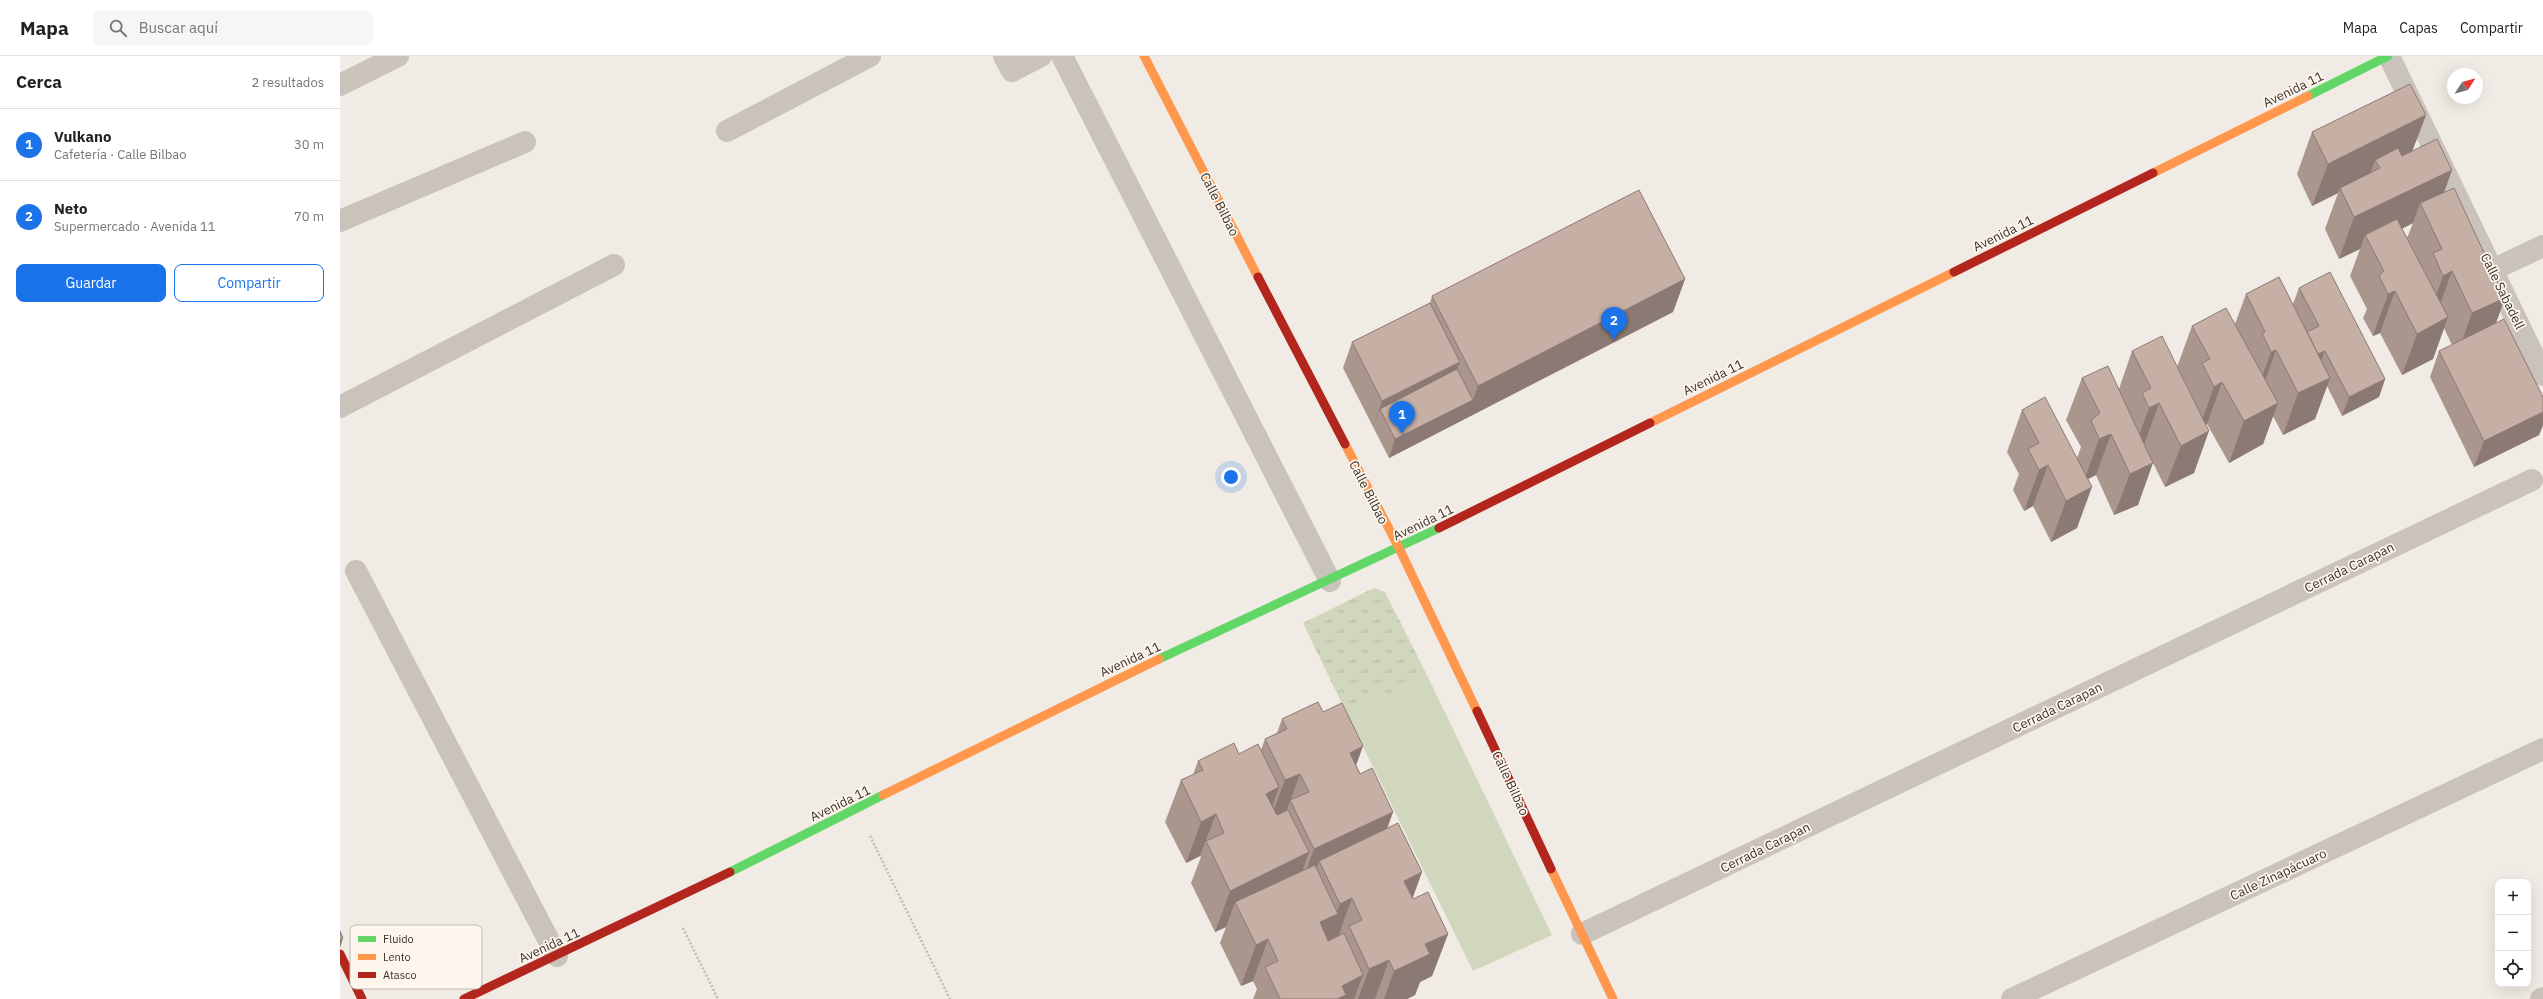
<!DOCTYPE html>
<html lang="es">
<meta charset="utf-8">
<style>
body{margin:0;font-family:"IBM Plex Sans",sans-serif;background:#f6f6f6;color:#202124}
.controls{position:absolute;right:12px;bottom:12px;display:grid;overflow:hidden;border-radius:8px;box-shadow:0 4px 16px #0002}
.controls button{width:36px;height:36px;display:grid;place-items:center;padding:0;border:0;border-bottom:1px solid #e0e0e0;background:#fff;color:#202124;font:20px sans-serif}
.compass{position:absolute;left:2107px;top:12px;width:36px;height:36px;border-radius:50%;background:#fff;box-shadow:0 4px 16px #0002;rotate:54deg}
.you{position:absolute;left:891px;top:421px;width:14px;height:14px;margin:-10px;border:3px solid #fff;border-radius:50%;background:#1a73e8;box-shadow:0 0 0 6px #1a73e833}
.badge{display:grid;place-items:center;width:26px;height:26px;border-radius:50%;background:#1a73e8;color:#fff;font-size:13px;font-weight:700}
.pin{position:absolute;translate:-50% -33px;filter:drop-shadow(0 1px 2px #0008)}
.pin::after{content:'';position:absolute;top:21px;width:14px;height:12px;background:inherit;clip-path:polygon(0 0,100% 0,50% 100%)}
.list{margin:0;padding:0;list-style:none}
h2{display:flex;justify-content:space-between;align-items:center;height:52px;margin:0;padding:0 16px;font-size:17px}
h2 small{font-size:13px;font-weight:400;color:#757577}
.list li{display:grid;grid-template-columns:26px 1fr auto;gap:12px;align-items:center;box-sizing:border-box;height:72px;padding:0 16px;border-top:1px solid #e0e0e0}
.list b{display:block;font-size:15px;white-space:nowrap}
.list p{margin:0;font-size:13px;white-space:nowrap;color:#757577}
.list em{font-size:13px;font-style:normal;color:#757577}
.actions{display:flex;gap:8px;padding:12px 16px}
.actions a{flex:1;padding:9px 0;border:1px solid #1a73e8;border-radius:8px;text-align:center;font-size:14px;color:#1a73e8}
.actions .main{background:#1a73e8;color:#fff}
.icon{flex:none;width:22px;height:22px;fill:none;stroke:currentColor;stroke-width:2;stroke-linecap:round;stroke-linejoin:round}
.map{position:relative;flex:none;width:2203px;height:943px;overflow:hidden}
header{display:flex;align-items:center;gap:24px;box-sizing:border-box;height:56px;padding:0 20px;background:#fff;border-bottom:1px solid #e0e0e0}
header strong{font-size:19px}
nav{display:flex;gap:22px;margin-inline-start:auto;font-size:14px}
.search{width:280px;height:36px;background:#f6f6f6;display:flex;align-items:center;gap:10px;box-sizing:border-box;padding:0 14px;border-radius:8px;color:#757577;font-size:15px}
main{display:flex}
aside{flex:1;background:#fff}
.map>svg:first-child{display:block}
</style>
<header>
<strong>Mapa</strong>
<div class="search"><svg class="icon" aria-label="search" viewBox="0 0 24 24"><circle cx="10" cy="10" r="6"/><path d="M15 15l6 6"/></svg>Buscar aquí</div>
<nav><a>Mapa</a><a>Capas</a><a>Compartir</a></nav>
</header>
<main>
<aside>
<h2>Cerca<small>2 resultados</small></h2>
<ul class="list">
<li><span class="badge">1</span><div><b>Vulkano</b><p>Cafetería · Calle Bilbao</p></div><em>30 m</em></li>
<li><span class="badge">2</span><div><b>Neto</b><p>Supermercado · Avenida 11</p></div><em>70 m</em></li>
</ul>
<div class="actions"><a class="main">Guardar</a><a>Compartir</a></div>
</aside>
<div class="map">
<svg width="2203" height="943" viewBox="0 0 2203 943">
<defs>
<pattern id="park-tufts" width="24" height="20" patternUnits="userSpaceOnUse"><rect width="24" height="20" fill="#d1d7bd"/><path d="M3 7l-1-3M5 7V3M7 7l1-3M15 17l-1-3M17 17v-4M19 17l1-3" fill="none" stroke="#b4b9a3"/></pattern>
</defs>
<rect width="100%" height="100%" fill="#f0ebe4"/>
<path fill="#d1d7bd" d="M1087,619l125,260 -79,36 -126,-257z"/>
<path fill="url(#park-tufts)" d="M1034,532l11,4 42,83 -80,39 -44,-91z"/>
<g fill="none" stroke-linecap="round" stroke-linejoin="round">
<g stroke="#c2bbb5" stroke-width="2.5" stroke-dasharray="2 2" stroke-linecap="butt">
<path d="M530,780l80,163"/>
<path d="M343,872l35,71"/>
</g>
<g stroke="#cac3bc" stroke-width="22">
<path d="M664,0l8,15 29,-15"/>
<path d="M722,0l268,525"/>
<path d="M2049,0l154,319"/>
<path d="M0,29l58,-29"/>
<path d="M387,75l143,-75"/>
<path d="M0,165l185,-79"/>
<path d="M2152,214l51,-24"/>
<path d="M0,351l274,-142"/>
<path d="M16,515l201,385"/>
<path d="M1242,878l950,-454"/>
<path d="M1672,943l531,-250"/>
<path d="M2201,943l2,-1"/>
</g>
<g stroke="#63d668" stroke-width="9">
<path d="M1968,40l80,-40"/>
<path d="M819,603l280,-131"/>
<path d="M390,816l153,-77"/>
</g>
<g stroke="#ff974d" stroke-width="9">
<path d="M804,0l114,221"/>
<path d="M1813,117l155,-77"/>
<path d="M1310,367l304,-151"/>
<path d="M1005,388l54,104 78,163"/>
<path d="M543,739l276,-136"/>
<path d="M1211,813l62,130"/>
</g>
<g stroke="#b3261e" stroke-width="9">
<path d="M1614,216l199,-99"/>
<path d="M918,221l87,167"/>
<path d="M1099,472l211,-105"/>
<path d="M1137,655l74,158"/>
<path d="M0,898l22,45"/>
<path d="M124,943l266,-127"/>
</g>
</g>
<g fill="#aa968d" fill-rule="evenodd">
<path d="M2086,59l-14,36 40,19 -8,22 61,106 -9,25 47,74v28l-4,10 -65,32 -44,-90 9,-26 13,-6 -8,-17 -11,31 -31,16 -22,-42 -7,3 -10,-18 4,-9 -17,-33 10,-27 -21,10 -14,-30 13,-36 -26,13 -15,-32 15,-42zM2073,167l-6,15 -5,-9z"/>
<path d="M1345,223l-12,33 -284,146 -46,-90 9,-26 78,-39 2,-7z"/>
<path d="M1959,232l86,91 -6,18 -37,19 -15,-30 -12,33 -32,16 -10,-19 -10,28 -34,19 -22,-39 -1,1 -12,48 -29,14 -15,-30 -12,48 -24,10 -18,-40 -8,4 -11,49 -26,14 -18,-36 -9,5 -11,-21 6,-16 -12,-22 15,-42 55,48 4,-11 -15,-27 16,-42 37,11 13,-38 45,16 15,-41 43,-2 11,-30 47,10zM1843,322l8,15v1z"/>
<path d="M983,656l33,54 4,8 33,38 -6,17 26,70 35,35 -16,42 -12,6 -5,13 -8,4h-154l4,-10 -4,-8 -12,5 -21,-43 6,-16 -11,5 -24,-49 10,-26 -1,-1 -14,7 -21,-41 16,-42 12,-5 5,-14 63,-11 4,-11 12,-6 5,-14z"/>
</g>
<g fill="#8b7a73">
<path d="M2086,59l-16,42 -30,11 -5,-8 -6,18 -29,10 -2,5 -26,13 16,-42z"/>
<path d="M2112,114l-15,42 -17,-9 -7,20 -43,21 -5,-9 -5,14 -21,10 15,-42z"/>
<path d="M2112,215l-15,42 -9,4 15,-41z"/>
<path d="M1345,223l-12,33 -284,146 6,-19 78,-39 5,-14z"/>
<path d="M2055,235l-15,42 -7,3 15,-42z"/>
<path d="M2165,242l-15,41 -33,16 15,-42z"/>
<path d="M2108,261l-15,42 -31,16 15,-41z"/>
<path d="M1936,294l-15,42 -5,2 15,-42z"/>
<path d="M1985,295l-7,18 -2,-13z"/>
<path d="M1120,306l-10,26 -70,21 -7,18 9,-26z"/>
<path d="M1990,322l-15,41 -32,16 15,-42z"/>
<path d="M2045,323l-6,18 -37,19 7,-19z"/>
<path d="M1882,326l-15,42 -8,4 15,-41z"/>
<path d="M1819,347l-15,42 -10,4 15,-41z"/>
<path d="M1938,347l-15,41 -34,19 15,-42z"/>
<path d="M2203,356v13l-4,10 -65,32 10,-26z"/>
<path d="M1869,375l-15,42 -29,14 16,-41z"/>
<path d="M1771,378l-15,41 -12,6 15,-42z"/>
<path d="M1813,407l-15,42 -24,10 16,-41z"/>
<path d="M1708,409l-15,41 -9,5 15,-41z"/>
<path d="M1752,431l-15,41 -26,14 15,-41z"/>
<path d="M1023,690l-15,42 2,-35z"/>
<path d="M960,718l-15,41 -16,7 16,-42z"/>
<path d="M939,731l-15,42 2,-35z"/>
<path d="M1053,756l-15,41 -59,8 -9,25 -11,5 15,-42z"/>
<path d="M876,758l-16,42 -14,7 15,-41z"/>
<path d="M969,796l-15,42 -59,8 -9,25 -11,5 15,-41z"/>
<path d="M1082,816l-15,42 -3,-33z"/>
<path d="M1012,842l-15,42 -15,15 -2,-33 16,-8 4,-10z"/>
<path d="M1108,878l-16,42 -12,6 -5,13 -8,4h-23l10,-28 31,-27z"/>
<path d="M3,882l-3,10v-8z"/>
<path d="M928,883l-15,42 -12,5 15,-41z"/>
<path d="M1049,904l-14,39h-17l11,-30z"/>
<path d="M1023,919l-9,24h-17l5,-13z"/>
</g>
<g fill="#c6afa4" stroke="#8b7a73">
<path d="M2070,28l16,31 -98,49 -16,-32z"/>
<path d="M2097,83l15,31 -98,47 -14,-29 40,-20 -5,-8 23,-12 4,8z"/>
<path d="M2114,132l51,110 -33,15 -20,-42 -9,5 -10,-23 9,-4 -22,-46z"/>
<path d="M1299,134l46,89 -207,107 -46,-90z"/>
<path d="M2057,163l51,98 -31,17 -22,-43 -7,3 -9,-18 5,-5 -19,-36z"/>
<path d="M1990,216l55,107 -36,18 -24,-46 -7,3 -11,-22 12,-6 -20,-38z"/>
<path d="M1939,221l51,101 -32,15 -22,-43 -5,2 -9,-19 3,-1 -19,-38z"/>
<path d="M1090,247l30,59 -78,39 -30,-59z"/>
<path d="M1886,252l52,95 -34,18 -22,-39 -8,5 -12,-24 8,-4 -18,-33z"/>
<path d="M2164,263l39,78v15l-59,29 -45,-90z"/>
<path d="M1822,280l47,95 -28,15 -22,-43 -10,5 -7,-15 9,-5 -19,-37z"/>
<path d="M1768,310l45,97 -23,11 -19,-40 -12,5 -8,-19 9,-7 -18,-35z"/>
<path d="M1117,313l16,31 -78,39 -15,-30z"/>
<path d="M1705,341l47,90 -26,14 -18,-36 -9,5 -11,-21 11,-6 -17,-33z"/>
<path d="M978,646l5,10 19,-9 21,43 -13,7 10,21 12,-6 21,44 -79,37 -24,-49 19,-8 -9,-18 -15,6 -20,-41 22,-10 -5,-10z"/>
<path d="M894,687l5,11 19,-10 21,43 -13,7 11,21 11,-5 21,42 -79,39 -24,-50 18,-8 -8,-19 -15,8 -20,-42 22,-10 -5,-9z"/>
<path d="M1058,767l24,49 -18,9 9,18 15,-7 20,42 -23,10 5,10 -36,17 -5,-11 -20,9 -20,-43 13,-6 -10,-22 -12,6 -21,-43z"/>
<path d="M975,809l23,49 -18,8 8,19 16,-8 19,42 -21,11 4,9 -9,4h-57l-15,-32 13,-6 -10,-22 -12,6 -21,-43z"/>
<path d="M0,875l3,7 -3,2z"/>
</g>
<g text-anchor="middle" stroke-width="3.5" stroke-linejoin="round" paint-order="stroke">
<g font-size="13" fill="#3c302a" stroke="#fcf6ed">
<text transform="translate(1953 33) rotate(-26)" y="5">Avenida 11</text>
<text transform="translate(880 148) rotate(63)" y="5">Calle Bilbao</text>
<text transform="translate(1663 177) rotate(-26)" y="5">Avenida 11</text>
<text transform="translate(2163 235) rotate(64)" y="5">Calle Sabadell</text>
<text transform="translate(1373 321) rotate(-26)" y="5">Avenida 11</text>
<text transform="translate(1029 436) rotate(63)" y="5">Calle Bilbao</text>
<text transform="translate(1083 466) rotate(-26)" y="5">Avenida 11</text>
<text transform="translate(2009 511) rotate(-26)" y="5">Cerrada Carapan</text>
<text transform="translate(790 603) rotate(-25)" y="5">Avenida 11</text>
<text transform="translate(1717 651) rotate(-26)" y="5">Cerrada Carapan</text>
<text transform="translate(1171 727) rotate(65)" y="5">Calle Bilbao</text>
<text transform="translate(500 747) rotate(-26)" y="5">Avenida 11</text>
<text transform="translate(1425 791) rotate(-26)" y="5">Cerrada Carapan</text>
<text transform="translate(1938 818) rotate(-25)" y="5">Calle Zinapácuaro</text>
<text transform="translate(209 889) rotate(-25)" y="5">Avenida 11</text>
</g>
</g>
<rect x="10" y="869" width="132" height="64" rx="6" fill="#fcf6ed" stroke="#c2bbb2" stroke-width="1"/>
<rect x="18" y="880" width="18" height="6" fill="#63d668"/>
<rect x="18" y="898" width="18" height="6" fill="#ff974d"/>
<rect x="18" y="916" width="18" height="6" fill="#b3261e"/>
<g font-size="11" fill="#3c302a">
<text x="43" y="887">Fluido</text>
<text x="43" y="905">Lento</text>
<text x="43" y="923">Atasco</text>
</g>
</svg>
<div class="controls">
<button>+</button>
<button>−</button>
<button><svg class="icon" aria-label="locate" viewBox="0 0 24 24"><circle cx="12" cy="12" r="6"/><path d="M12 2v4M12 18v4M2 12h4M18 12h4"/></svg></button>
</div>
<svg class="compass" viewBox="-18 -18 36 36"><path d="M0-13l5 13h-10z" fill="#e53935"/><path d="M0 13l5-13h-10z" fill="#757577"/></svg>
<div class="you"></div>
<div class="pin badge" style="left:1062px;top:378px">1</div>
<div class="pin badge" style="left:1274px;top:284px">2</div>
</div>
</main>
